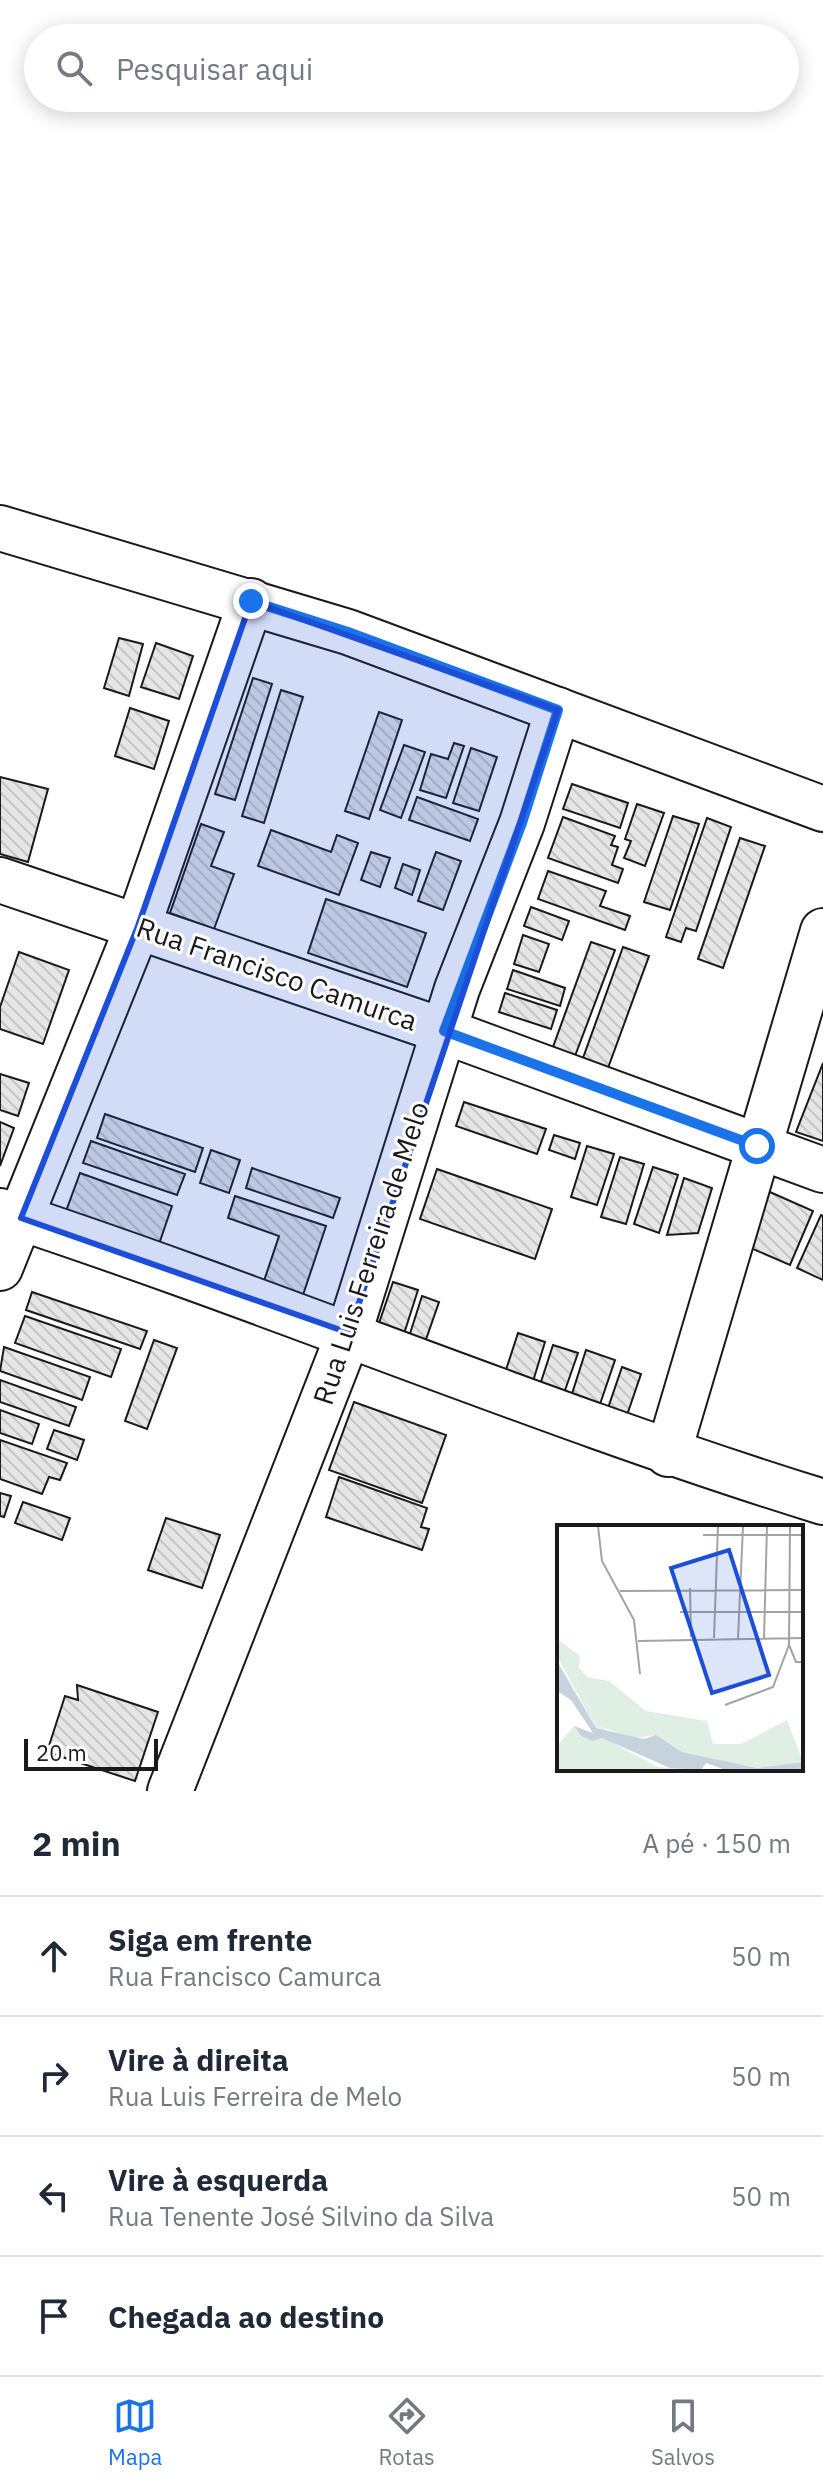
<!DOCTYPE html>
<html lang="pt">
<meta charset="utf-8">
<style>
body{margin:0;font-family:"IBM Plex Sans",sans-serif;background:#f2f2f3;color:#1f2937}
.scale{position:absolute;left:24px;bottom:20px;width:134px;box-sizing:border-box;padding-left:8px;border:4px solid #1a1a1a;border-top:0;font-size:22px;line-height:28px;white-space:nowrap;color:#1a1a1a;-webkit-text-stroke:6px #fff;paint-order:stroke}
.stop{position:absolute;width:24px;height:24px;margin:-18px;border:6px solid #1a73e8;border-radius:50%;background:#fff}
.stop.end{background:#1a73e8;border-color:#fff;box-shadow:0 2px 8px #0008}
.list{margin:0;padding:0;list-style:none}
h2{display:flex;justify-content:space-between;align-items:center;height:104px;margin:0;padding:0 32px;font-size:34px}
h2 small{font-size:26px;font-weight:400;color:#747a83}
.list li{display:grid;grid-template-columns:52px 1fr auto;gap:24px;align-items:center;box-sizing:border-box;height:120px;padding:0 32px;border-top:2px solid #e0e1e3}
.list b{display:block;font-size:30px;white-space:nowrap}
.list p{margin:0;font-size:26px;white-space:nowrap;color:#747a83}
.list em{font-size:26px;font-style:normal;color:#747a83}
.icon{flex:none;width:44px;height:44px;fill:none;stroke:currentColor;stroke-width:2;stroke-linecap:round;stroke-linejoin:round}
.map{position:relative;flex:none;width:823px;height:1791px;overflow:hidden}
.search{position:absolute;background:#fff;box-shadow:0 4px 20px #0003;left:24px;right:24px;top:24px;height:88px;display:flex;align-items:center;gap:20px;box-sizing:border-box;padding:0 28px;border-radius:44px;color:#747a83;font-size:30px}
.sheet{height:584px;background:#fff}
nav{display:flex;justify-content:space-around;align-items:center;box-sizing:border-box;height:112px;border-top:2px solid #e0e1e3;background:#fff;font-size:22px;color:#747a83}
nav a{display:grid;justify-items:center;gap:4px}
nav .on{color:#1a73e8}
.map>svg:first-child{display:block}
</style>
<div class="map">
<svg width="823" height="1791" viewBox="0 0 823 1791">
<defs>
<pattern id="building-back-hatch" width="6" height="6" patternUnits="userSpaceOnUse" patternTransform="scale(2)"><rect width="6" height="6" fill="#e6e6e6"/><path d="M-1 5l2 2M0 0l6 6M5-1l2 2" fill="none" stroke="#c5c5c5"/></pattern>
</defs>
<rect width="100%" height="100%" fill="#fff"/>
<g fill="url(#building-back-hatch)" stroke="#1a1a1a" stroke-width="2">
<path d="M119,638l24,6 -14,52 -25,-8z"/>
<path d="M156,643l37,13 -14,43 -38,-12z"/>
<path d="M253,678l19,6 -37,116 -20,-6z"/>
<path d="M281,690l22,7 -39,126 -22,-7z"/>
<path d="M130,708l39,13 -15,48 -39,-13z"/>
<path d="M379,712l23,8 -33,99 -24,-8z"/>
<path d="M454,743l10,3 -18,52 -26,-8 11,-36 17,5z"/>
<path d="M404,745l21,7 -24,66 -21,-8z"/>
<path d="M471,748l26,9 -18,54 -26,-8z"/>
<path d="M0,777l48,12 -20,73 -28,-8z"/>
<path d="M572,784l56,19 -8,25 -57,-19z"/>
<path d="M417,797l61,22 -8,22 -61,-21z"/>
<path d="M637,804l27,9 -19,53 -21,-8 7,-17 -6,-2z"/>
<path d="M673,816l26,8 -29,86 -26,-8z"/>
<path d="M563,817l52,19 -4,9 7,2 -6,18 11,4 -5,14 -70,-25z"/>
<path d="M707,818l24,9 -35,104 -10,-3 -5,14 -15,-5z"/>
<path d="M201,824l23,8 -13,34 23,8 -20,55 -44,-16z"/>
<path d="M271,830l60,22 6,-17 21,8 -19,52 -81,-29z"/>
<path d="M740,838l25,8 -42,122 -25,-9z"/>
<path d="M371,852l19,6 -10,29 -19,-7z"/>
<path d="M436,852l25,9 -18,49 -25,-9z"/>
<path d="M403,864l17,6 -8,25 -17,-7z"/>
<path d="M548,871l58,20 -6,15 30,10 -5,14 -87,-31z"/>
<path d="M326,899l100,34 -19,54 -99,-34z"/>
<path d="M531,907l38,14 -7,19 -38,-14z"/>
<path d="M523,935l26,9 -10,28 -25,-8z"/>
<path d="M591,942l24,8 -40,106 -22,-9z"/>
<path d="M623,947l26,9 -41,112 -25,-10z"/>
<path d="M19,952l50,18 -26,74 -43,-15v-22z"/>
<path d="M513,970l52,18 -5,18 -53,-17z"/>
<path d="M505,993l52,17 -6,19 -52,-17z"/>
<path d="M823,1063v78l-27,-9z"/>
<path d="M0,1074l29,9 -11,33 -18,-6z"/>
<path d="M464,1102l82,27 -9,25 -81,-28z"/>
<path d="M105,1114l98,34 -8,24 -98,-34z"/>
<path d="M0,1122l14,6 -14,38z"/>
<path d="M554,1135l26,8 -5,16 -26,-9z"/>
<path d="M91,1141l94,33 -8,21 -94,-32z"/>
<path d="M587,1146l27,8 -17,51 -26,-8z"/>
<path d="M211,1150l29,10 -11,33 -29,-10z"/>
<path d="M620,1157l24,7 -18,60 -25,-7z"/>
<path d="M653,1167l25,8 -19,58 -25,-9z"/>
<path d="M252,1168l88,30 -7,20 -87,-30z"/>
<path d="M437,1169l115,40 -17,50 -115,-40z"/>
<path d="M80,1173l92,33 -14,41 -93,-33z"/>
<path d="M684,1178l28,10 -14,45 -31,2z"/>
<path d="M763,1189l50,22 -23,54 -51,-22z"/>
<path d="M235,1196l91,30 -27,81 -39,-14 19,-57 -51,-18z"/>
<path d="M821,1215l2,1v64l-26,-12z"/>
<path d="M393,1282l25,8 -16,50 -26,-8z"/>
<path d="M32,1292l115,39 -7,18 -114,-39z"/>
<path d="M422,1296l17,6 -16,46 -16,-5z"/>
<path d="M25,1316l96,33 -10,28 -96,-34z"/>
<path d="M518,1333l27,9 -14,46 -28,-9z"/>
<path d="M154,1340l23,8 -30,81 -22,-8z"/>
<path d="M553,1345l25,8 -16,46 -24,-8z"/>
<path d="M4,1347l86,30 -8,23 -82,-29z"/>
<path d="M586,1350l29,10 -17,50 -28,-10z"/>
<path d="M622,1367l19,7 -16,47 -19,-7z"/>
<path d="M0,1380l76,27 -7,19 -69,-24z"/>
<path d="M354,1402l92,33 -24,68 -93,-33z"/>
<path d="M0,1410l39,14 -7,20 -32,-11z"/>
<path d="M54,1430l30,10 -7,20 -30,-11z"/>
<path d="M0,1440l67,23 -7,17 -11,-3 -7,17 -42,-15z"/>
<path d="M339,1477l88,31 -6,19 8,2 -7,21 -96,-33z"/>
<path d="M0,1493l11,3 -7,21 -4,-1z"/>
<path d="M23,1502l47,16 -8,22 -47,-17z"/>
<path d="M166,1518l54,17 -18,53 -54,-18z"/>
<path d="M77,1685l81,27 -23,69 -88,-29 18,-56 13,4z"/>
</g>
<g fill="none" stroke-linecap="round" stroke-linejoin="round">
<g stroke="#1a1a1a" stroke-width="48">
<g id="minor">
<path d="M0,528l348,104 475,177"/>
<path d="M0,880l444,151 379,139"/>
<path d="M0,1211c277,91 545,205 823,291"/>
<path d="M0,1268l138,-342 113,-325"/>
<path d="M668,1454l155,-523"/>
<path d="M170,1791l179,-458 108,-344 65,-166 36,-113"/>
</g>
</g>
<use href="#minor" stroke="#fff" stroke-width="44"/>
</g>
<g fill="none" stroke-linecap="round" stroke-linejoin="round">
<path stroke="#1a73e8" stroke-width="10" d="M251,601l97,31 210,78 -36,113 -78,208 313,115"/>
</g>
<path fill="#1d4ed8" fill-opacity="0.2" stroke="#1d4ed8" stroke-width="6" stroke-linejoin="round" d="M251,601l307,109 -209,623 -328,-115 117,-292z"/>
<g text-anchor="middle" stroke-width="6" stroke-linejoin="round" paint-order="stroke">
<g font-size="28" fill="#1a1a1a" stroke="#fff">
<text transform="translate(277 974) rotate(19)" y="10">Rua Francisco Camurca</text>
<text transform="translate(371 1253) rotate(-72)" y="10">Rua Luis Ferreira de Melo</text>
</g>
</g>
<g transform="translate(557 1525)">
<rect width="246" height="246" fill="#fff"/>
<path d="M0,114l23,17 -1,12 8,9 22,4 37,30 61,10 6,23h28l46,-24 16,42 -46,6 -75,-16 -26,-17 -22,3 -38,-13 -30,-66 -9,-3zM17,201l7,10 11,5 10,-4 56,30 40,3h-141v-24z" fill="#e0efe3"/>
<path d="M0,131l9,3 30,66 12,5 -12,-2z" fill="#e0efe3"/>
<path d="M0,136l39,67 48,11 12,-4 26,17 75,16 46,-6v8h-77l-20,-7 -5,7 -31,-2 -68,-30 -10,3 -11,-5 -7,-10 19,7 -22,-33 -14,-9z" fill="#c6d2dc"/>
<path fill="none" stroke="#a3a3a3" stroke-width="2" d="M41,1l4,35 32,59 6,54M233,1l-1,119 7,17h7M146,10h100M133,63l1,49M63,66l183,-1M123,87h123M157,113l4,-112M207,113l3,-112M181,114l5,-113M81,116l165,-3M168,180l48,-18 16,-42"/>
<path fill="#1d4ed8" fill-opacity="0.15" stroke="#1d4ed8" stroke-width="4" d="M172,25l40,125 -57,18 -41,-125z"/>
<rect width="246" height="246" fill="none" stroke="#1a1a1a" stroke-width="4"/>
</g>
</svg>
<div class="scale">20 m</div>
<div class="stop" style="left:757px;top:1146px"></div>
<div class="stop end" style="left:251px;top:601px"></div>
<div class="search"><svg class="icon" aria-label="search" viewBox="0 0 24 24"><circle cx="10" cy="10" r="6"/><path d="M15 15l6 6"/></svg>Pesquisar aqui</div>
</div>
<section class="sheet">
<h2>2 min<small>A pé · 150 m</small></h2>
<ul class="list">
<li><svg class="icon" aria-label="ahead" viewBox="0 0 24 24"><path d="M12 20V5M6 11l6-6 6 6"/></svg><div><b>Siga em frente</b><p>Rua Francisco Camurca</p></div><em>50 m</em></li>
<li><svg class="icon" aria-label="right" viewBox="0 0 24 24"><path d="M7 20v-9h11M14 6l5 5-5 5"/></svg><div><b>Vire à direita</b><p>Rua Luis Ferreira de Melo</p></div><em>50 m</em></li>
<li><svg class="icon" aria-label="left" viewBox="0 0 24 24"><path d="M17 20v-9H6M10 6l-5 5 5 5"/></svg><div><b>Vire à esquerda</b><p>Rua Tenente José Silvino da Silva</p></div><em>50 m</em></li>
<li><svg class="icon" aria-label="arrive" viewBox="0 0 24 24"><path d="M6 21V4h12l-3 4 3 4H6"/></svg><div><b>Chegada ao destino</b></div></li>
</ul>
</section>
<nav>
<a class="on"><svg class="icon" aria-label="map" viewBox="0 0 24 24"><path d="M3 6l6-2 6 2 6-2v14l-6 2-6-2-6 2zM9 4v14M15 6v14"/></svg>Mapa</a>
<a><svg class="icon" aria-label="directions" viewBox="0 0 24 24"><path d="M12 3l9 9-9 9-9-9zM9 14v-3h6M13 9l2 2-2 2"/></svg>Rotas</a>
<a><svg class="icon" aria-label="saved" viewBox="0 0 24 24"><path d="M7 4h10v16l-5-4-5 4z"/></svg>Salvos</a>
</nav>
